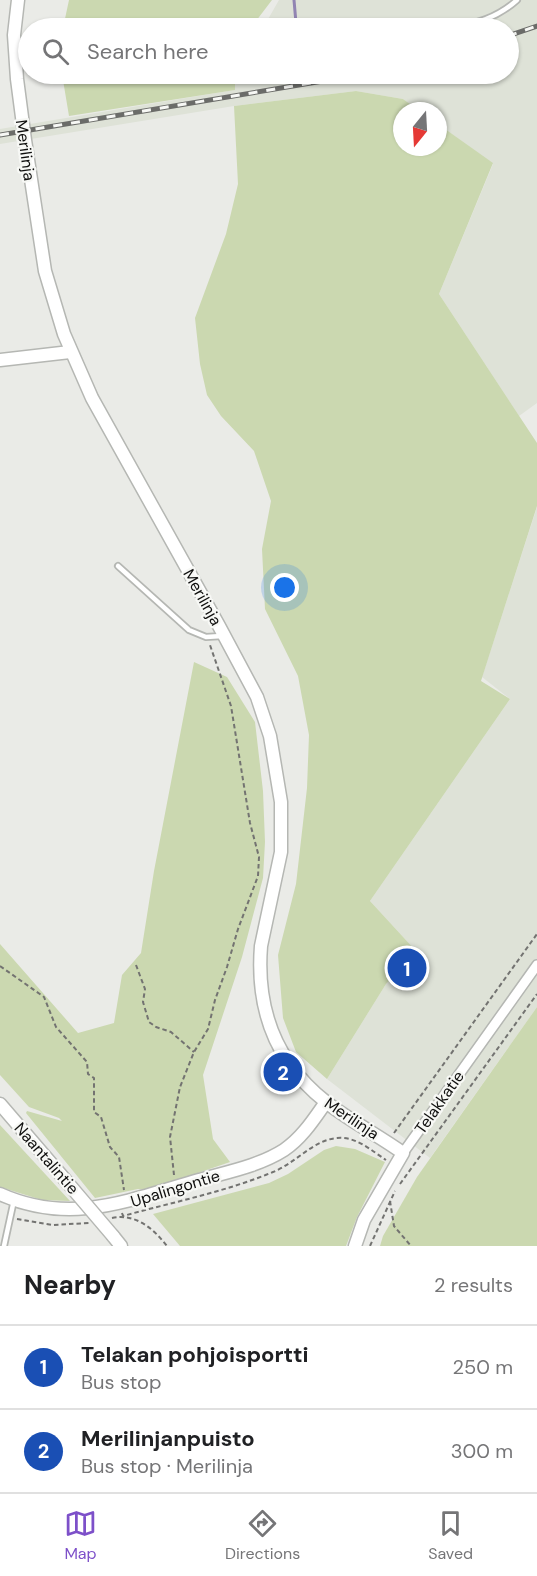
<!DOCTYPE html>
<meta charset="utf-8">
<style>
body{margin:0;font-family:"DM Sans",sans-serif;background:#f6f6f6;color:#202124}
.compass{position:absolute;left:393px;top:102px;width:54px;height:54px;border-radius:50%;background:#fff;box-shadow:0 2px 4px #0004;rotate:198deg}
.you{position:absolute;left:285px;top:588px;width:21px;height:21px;margin:-15px;border:4px solid #fff;border-radius:50%;background:#1a73e8;box-shadow:0 0 0 9px #1a73e833}
.badge{display:grid;place-items:center;width:39px;height:39px;border-radius:50%;background:#7d50c9;color:#fff;font-size:20px;font-weight:700}
.pin{position:absolute;translate:-50% -50%;border:3px solid #fff;box-shadow:0 2px 6px #0006}
.list{margin:0;padding:0;list-style:none}
h2{display:flex;justify-content:space-between;align-items:center;height:78px;margin:0;padding:0 24px;font-size:26px}
h2 small{font-size:20px;font-weight:400;color:#757577}
.list li{display:grid;grid-template-columns:39px 1fr auto;gap:18px;align-items:center;box-sizing:border-box;height:84px;padding:0 24px;border-top:2px solid #e0e0e0}
.list b{display:block;font-size:22px;white-space:nowrap}
.list p{margin:0;font-size:20px;white-space:nowrap;color:#757577}
.list em{font-size:20px;font-style:normal;color:#757577}
.icon{flex:none;width:33px;height:33px;fill:none;stroke:currentColor;stroke-width:2;stroke-linecap:round;stroke-linejoin:round}
.map{position:relative;flex:none;width:537px;height:1246px;overflow:hidden}
.search{position:absolute;background:#fff;box-shadow:0 2px 4px #0004;left:18px;right:18px;top:18px;height:66px;display:flex;align-items:center;gap:15px;box-sizing:border-box;padding:0 21px;border-radius:33px;color:#757577;font-size:22px}
.sheet{height:246px;background:#fff}
nav{display:flex;justify-content:space-around;align-items:center;box-sizing:border-box;height:84px;border-top:2px solid #e0e0e0;background:#fff;font-size:16px;color:#757577}
nav a{display:grid;justify-items:center;gap:3px}
nav .on{color:#7d50c9}
.map>svg:first-child{display:block}
</style>
<div class="map">
<svg width="537" height="1246" viewBox="0 0 537 1246">
<rect width="100%" height="100%" fill="#eaebe7"/>
<g fill="#dee2d7">
<path d="M279,0h258v403l-18,13 -80,-122 54,-130 -55,-40v-13h-18l-17,-12 -47,-8 -122,15 -234,38v-15l234,-39 1,-12 3,-4h270v-46h-245z"/>
<path d="M537,507v500l-107,151 -103,-79 59,-95 30,-33 -46,-50 140,-202 -28,-22z"/>
</g>
<g fill="#cbd8b0">
<path d="M69,0h203l-16,21 7,7h-200z"/>
<path d="M62,74h176l-3,4v12l-166,26z"/>
<path d="M356,91l47,8 17,12h-18v36h36v-23l55,39 -54,131 98,149v63l-56,175 29,18 -140,202 46,50 -30,33 -59,95 -31,-27 -13,-34 -5,-63 18,-71 11,-96 2,-53 -11,-59 -33,-67 -3,-60 9,-48 -17,-50 -33,-35 -14,-21 -7,-31 -5,-46 31,-84 12,-50 -4,-78z"/>
<path d="M194,662l33,15 28,45 8,69 2,51 -2,36 -21,79 -39,118 10,64 17,23 -82,28 -10,-1 -43,9 -69,-85 1,-2 35,10 -3,-3 -30,-11 -29,-32v-131l78,89 36,-10 8,-48 19,-22 13,-82z"/>
<path d="M537,1007v239h-157l3,-10 34,-59z"/>
<path d="M0,1125l70,76 -28,-1 -42,-13z"/>
<path d="M336,1146l19,3 30,13 -28,55 -11,29h-166l-27,-32 116,-31 19,-9 36,-24z"/>
</g>
<g fill="none" stroke-linecap="round" stroke-linejoin="round">
<path stroke="#9184b2" stroke-width="3" d="M294,0l2,23 6,5"/>
<g stroke="#b5b7b3" stroke-width="8">
<g id="lane">
<path d="M395,24l8,4"/>
<path d="M449,28c26,-4 48,-10 68,-28"/>
<path d="M118,566l71,64 17,7 16,-1"/>
<path d="M4,1246l10,-46"/>
</g>
</g>
<g stroke="#b5b7b3" stroke-width="12">
<path id="street" d="M403,1153l134,-188"/>
</g>
<g stroke="#b5b7b3" stroke-width="15">
<g id="secondary">
<path d="M18,0l-4,35 3,44 8,61 20,131 19,63 28,64 127,228 38,71 13,39 11,66v50l-20,94c-5,63 14,116 65,156 24,19 52,33 77,51l-39,67 -9,26"/>
<path d="M0,360l70,-8"/>
<path d="M0,1104l67,78"/>
<path d="M0,1194c71,32 129,6 199,-14 28,-8 60,-14 85,-30 18,-12 30,-31 42,-48"/>
<path d="M113,1236l8,10"/>
</g>
</g>
<g stroke="#737371" stroke-width="2" stroke-dasharray="4.5 3" stroke-linecap="butt">
<path d="M136,965l9,24 -2,13 6,20 7,5 15,5 23,20"/>
<path d="M0,966l44,31 12,30 31,35 1,12 6,4v34l7,5 9,30 9,10 5,33"/>
<path d="M394,1133l143,-199"/>
<path d="M174,1175l-4,-38 10,-50 14,-35 14,-23 7,-29 12,-33 11,-38 20,-53 1,-19 -9,-34 -19,-117 -21,-61"/>
<path d="M400,1184l137,-190"/>
<path d="M390,1201l4,25 17,20"/>
<path d="M122,1213l1,3c50,-14 102,-24 150,-44 23,-9 40,-32 64,-34 19,-2 35,13 49,22"/>
<path d="M112,1218c23,-5 41,10 55,28"/>
<path d="M17,1219l35,6 37,-2"/>
<path d="M370,1246l25,-55"/>
</g>
<use href="#lane" stroke="#fff" stroke-width="4.5"/>
<use href="#street" stroke="#fff" stroke-width="9"/>
<use href="#secondary" stroke="#fff" stroke-width="12"/>
<g stroke="#6b6c69" stroke-width="5">
<g id="rail">
<path d="M508,36l29,-10"/>
<path d="M0,135l365,-61"/>
</g>
</g>
<use href="#rail" stroke="#f7f8f5" stroke-width="3" stroke-dasharray="9" stroke-linecap="butt"/>
<g stroke="#b5b7b3" stroke-width="15" stroke-linecap="butt">
<path id="secondary-bridge" d="M67,1182l46,54"/>
</g>
<use href="#secondary-bridge" stroke="#fff" stroke-width="12"/>
</g>
<g text-anchor="middle" stroke-width="4.5" stroke-linejoin="round" paint-order="stroke">
<g font-size="16" fill="#0f0f0e" stroke="#f7f8f5">
<text transform="translate(26 150) rotate(82)" y="6">Merilinja</text>
<text transform="translate(203 597) rotate(61)" y="6">Merilinja</text>
<text transform="translate(439 1102) rotate(-55)" y="6">Telakkatie</text>
<text transform="translate(352 1118) rotate(34)" y="6">Merilinja</text>
<text transform="translate(47 1158) rotate(49)" y="6">Naantalintie</text>
<text transform="translate(175 1188) rotate(-17)" y="6">Upalingontie</text>
</g>
</g>
</svg>
<svg class="compass" viewBox="-18 -18 36 36"><path d="M0-13l5 13h-10z" fill="#e53935"/><path d="M0 13l5-13h-10z" fill="#757577"/></svg>
<div class="you"></div>
<div class="pin badge" style="left:407px;top:968px;background:#1a4fb4">1</div>
<div class="pin badge" style="left:283px;top:1072px;background:#1a4fb4">2</div>
<div class="search"><svg class="icon" aria-label="search" viewBox="0 0 24 24"><circle cx="10" cy="10" r="6"/><path d="M15 15l6 6"/></svg>Search here</div>
</div>
<section class="sheet">
<h2>Nearby<small>2 results</small></h2>
<ul class="list">
<li><span class="badge" style="background:#1a4fb4">1</span><div><b>Telakan pohjoisportti</b><p>Bus stop</p></div><em>250 m</em></li>
<li><span class="badge" style="background:#1a4fb4">2</span><div><b>Merilinjanpuisto</b><p>Bus stop · Merilinja</p></div><em>300 m</em></li>
</ul>
</section>
<nav>
<a class="on"><svg class="icon" aria-label="map" viewBox="0 0 24 24"><path d="M3 6l6-2 6 2 6-2v14l-6 2-6-2-6 2zM9 4v14M15 6v14"/></svg>Map</a>
<a><svg class="icon" aria-label="directions" viewBox="0 0 24 24"><path d="M12 3l9 9-9 9-9-9zM9 14v-3h6M13 9l2 2-2 2"/></svg>Directions</a>
<a><svg class="icon" aria-label="saved" viewBox="0 0 24 24"><path d="M7 4h10v16l-5-4-5 4z"/></svg>Saved</a>
</nav>
